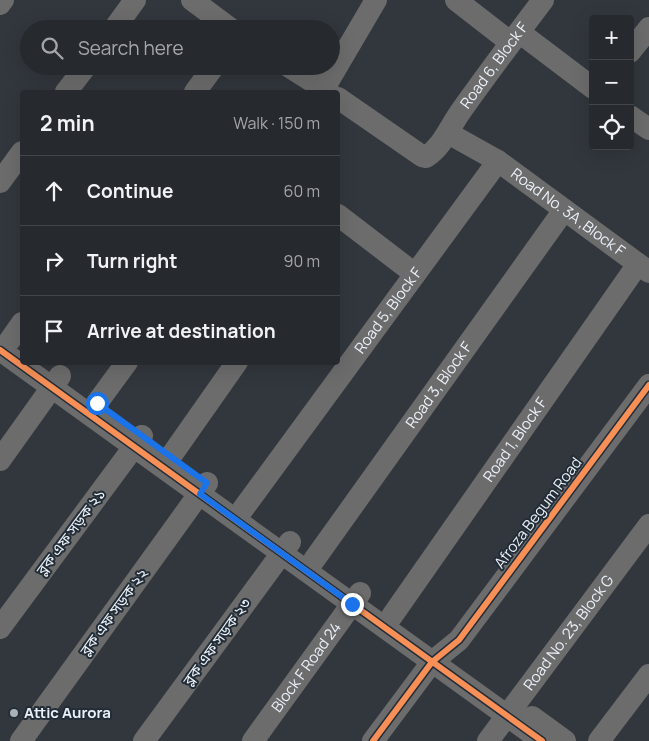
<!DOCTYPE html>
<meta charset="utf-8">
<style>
body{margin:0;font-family:Manrope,"Noto Sans Bengali",sans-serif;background:#32353a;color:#f1f3f6}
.controls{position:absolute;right:15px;top:15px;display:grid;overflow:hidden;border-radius:5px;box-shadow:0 5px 20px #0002}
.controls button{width:45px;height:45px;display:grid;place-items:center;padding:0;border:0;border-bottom:1px solid #42454a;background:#26292e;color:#f1f3f6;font:25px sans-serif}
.stop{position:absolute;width:15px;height:15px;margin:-11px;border:4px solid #1a73e8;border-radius:50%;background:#fff}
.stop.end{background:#1a73e8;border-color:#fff;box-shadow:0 1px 5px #0008}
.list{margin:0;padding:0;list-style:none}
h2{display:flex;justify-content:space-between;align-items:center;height:65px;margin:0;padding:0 20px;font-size:21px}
h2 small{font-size:16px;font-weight:400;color:#a4a6aa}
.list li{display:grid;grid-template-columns:32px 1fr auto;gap:15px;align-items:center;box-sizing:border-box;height:70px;padding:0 20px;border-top:1px solid #42454a}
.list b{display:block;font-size:19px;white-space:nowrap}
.list em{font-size:16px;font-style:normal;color:#a4a6aa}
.icon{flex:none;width:28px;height:28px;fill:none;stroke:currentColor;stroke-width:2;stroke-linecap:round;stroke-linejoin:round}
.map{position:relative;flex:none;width:649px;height:741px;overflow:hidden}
.search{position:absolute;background:#26292e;box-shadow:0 5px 20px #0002;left:20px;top:20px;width:320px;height:55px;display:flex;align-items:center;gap:12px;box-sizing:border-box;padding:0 18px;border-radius:28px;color:#a4a6aa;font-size:19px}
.panel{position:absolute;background:#26292e;box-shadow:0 5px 20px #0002;left:20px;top:90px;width:320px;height:275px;border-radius:5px}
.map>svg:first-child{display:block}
</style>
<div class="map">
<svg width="649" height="741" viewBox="0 0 649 741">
<rect width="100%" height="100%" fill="#32373d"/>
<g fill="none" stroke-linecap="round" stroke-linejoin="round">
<g stroke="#6c6c6d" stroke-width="22">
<path d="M192,0l39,29"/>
<path d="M456,0l54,42"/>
<path d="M0,4l3,-4"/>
<path d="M114,29l21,-29"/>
<path d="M519,32l74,56"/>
<path d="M630,52l19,-24"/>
<path d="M288,66l41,26"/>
<path d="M66,92l20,-26"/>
<path d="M195,92l19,-26"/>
<path d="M322,92l54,-92"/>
<path id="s1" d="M338,98l84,58 4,1c17,-11 24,-31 35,-46 27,-38 54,-74 82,-111"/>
<path d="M630,116l19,13"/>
<path id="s2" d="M448,133l50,28 151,111"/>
<path d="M0,182l22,-30"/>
<path d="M338,215l77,59"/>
<path d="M10,340l12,-17"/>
<path d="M0,350l542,391"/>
<path d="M97,403l30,-41"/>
<path d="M171,456l66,-94"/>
<path d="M0,460l60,-84"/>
<path id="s3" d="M243,509l255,-348"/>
<path id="s4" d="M314,560l250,-350"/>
<path id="s5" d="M392,616l246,-352"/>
<path d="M0,628l142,-192"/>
<path d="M532,717l33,24"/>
<path d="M21,741l186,-258"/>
<path d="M144,741l146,-199"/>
<path id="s6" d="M253,741l107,-148"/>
<path d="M373,741l59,-79 27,-22 190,-255"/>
<path id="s7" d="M488,741l161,-216"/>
<path d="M599,741l50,-66"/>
</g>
<g stroke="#232d37" stroke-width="9">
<g id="cycleway">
<path d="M0,350l542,391"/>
<path d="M373,741l59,-79 27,-22 190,-255"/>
</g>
</g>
<use href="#cycleway" stroke="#f78f57" stroke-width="6"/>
</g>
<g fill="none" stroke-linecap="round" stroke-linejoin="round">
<path stroke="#1a73e8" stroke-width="6" d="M97,403l110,80 -7,11 152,110"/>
</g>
<circle fill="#aab0b7" stroke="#232d37" stroke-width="2" cx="14" cy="713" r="5"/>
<g text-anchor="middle" stroke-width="4" stroke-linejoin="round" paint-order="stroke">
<g font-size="15" fill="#ebf1f8" stroke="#232d37">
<text dy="5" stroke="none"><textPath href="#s1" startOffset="221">Road 6, Block F</textPath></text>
<text dy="5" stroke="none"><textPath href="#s2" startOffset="144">Road No. 3A ,Block F</textPath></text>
<text dy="5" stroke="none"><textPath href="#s3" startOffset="246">Road 5, Block F</textPath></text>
<text dy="5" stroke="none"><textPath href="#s4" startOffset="215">Road 3, Block F</textPath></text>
<text dy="5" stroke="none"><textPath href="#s5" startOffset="215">Road 1, Block F</textPath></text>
<text transform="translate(538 513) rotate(-53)" y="5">Afroza Begum Road</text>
<text transform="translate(71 532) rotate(-53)" y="5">ব্লক এফ সড়ক ২১</text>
<text transform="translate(114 612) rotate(-54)" y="5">ব্লক এফ সড়ক ২২</text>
<text dy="5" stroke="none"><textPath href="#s7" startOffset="135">Road No. 23, Block G</textPath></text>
<text transform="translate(217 642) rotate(-54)" y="5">ব্লক এফ সড়ক ২৩</text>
<text dy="5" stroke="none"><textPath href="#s6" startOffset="91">Block F Road 24</textPath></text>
</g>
<g font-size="15" font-weight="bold" fill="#ebf1f8" stroke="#232d37" text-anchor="start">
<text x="24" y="718">Attic Aurora</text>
</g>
</g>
</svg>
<div class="controls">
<button>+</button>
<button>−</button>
<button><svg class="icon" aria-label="locate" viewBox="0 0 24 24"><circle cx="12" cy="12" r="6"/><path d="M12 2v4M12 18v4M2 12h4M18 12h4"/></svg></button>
</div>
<div class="stop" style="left:97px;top:403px"></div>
<div class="stop end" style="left:352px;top:604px"></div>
<div class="search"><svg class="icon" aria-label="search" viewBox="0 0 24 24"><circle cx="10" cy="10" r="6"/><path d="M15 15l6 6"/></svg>Search here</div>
<section class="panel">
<h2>2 min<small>Walk · 150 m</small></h2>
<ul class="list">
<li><svg class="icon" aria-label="ahead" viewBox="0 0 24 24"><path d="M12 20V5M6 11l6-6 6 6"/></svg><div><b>Continue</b></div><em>60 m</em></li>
<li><svg class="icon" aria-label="right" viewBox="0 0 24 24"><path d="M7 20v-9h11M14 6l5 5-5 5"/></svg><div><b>Turn right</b></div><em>90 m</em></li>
<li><svg class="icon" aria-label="arrive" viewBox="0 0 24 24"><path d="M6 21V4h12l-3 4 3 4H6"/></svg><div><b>Arrive at destination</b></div></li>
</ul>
</section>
</div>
